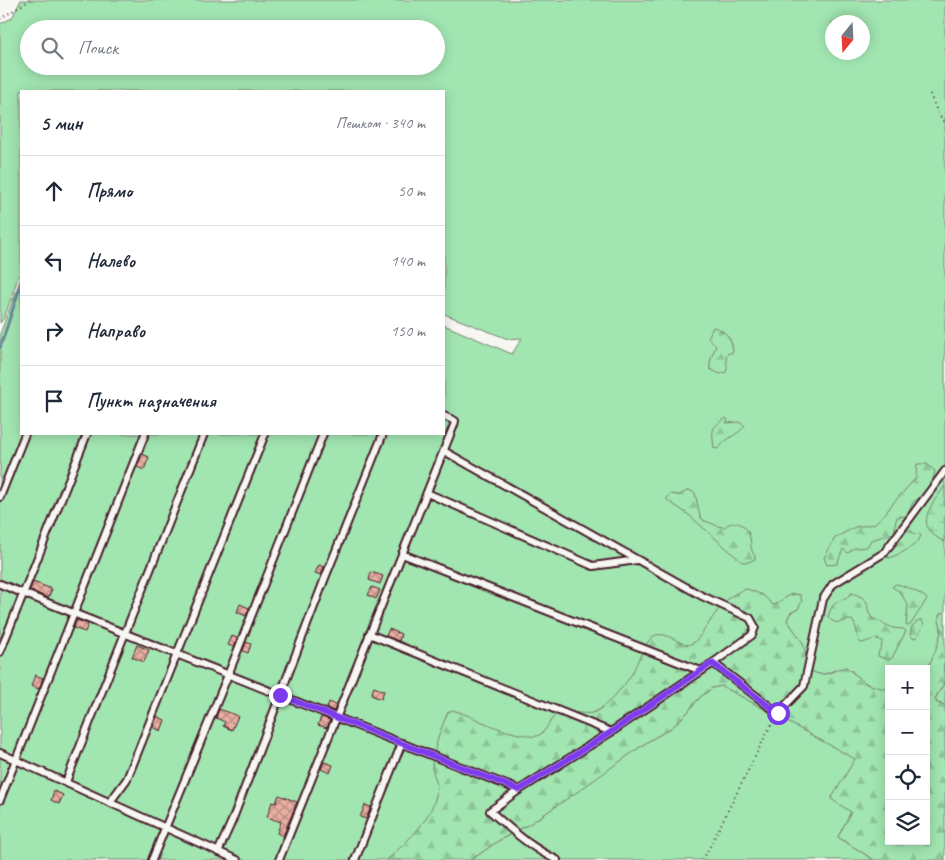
<!DOCTYPE html>
<html lang="ru">
<meta charset="utf-8">
<style>
body{margin:0;font-family:Caveat,sans-serif;background:#f2f2f3;color:#1f2937}
.controls{position:absolute;right:15px;bottom:15px;display:grid;overflow:hidden;border-radius:0px;box-shadow:0 2px 12px #0003}
.controls button{width:45px;height:45px;display:grid;place-items:center;padding:0;border:0;border-bottom:1px solid #e0e1e3;background:#fff;color:#1f2937;font:25px sans-serif}
.compass{position:absolute;left:825px;top:15px;width:45px;height:45px;border-radius:50%;background:#fff;box-shadow:0 2px 12px #0003;rotate:198deg}
.stop{position:absolute;width:15px;height:15px;margin:-11px;border:4px solid #7c3aed;border-radius:50%;background:#fff}
.stop.end{background:#7c3aed;border-color:#fff;box-shadow:0 1px 5px #0008}
.list{margin:0;padding:0;list-style:none}
h2{display:flex;justify-content:space-between;align-items:center;height:65px;margin:0;padding:0 20px;font-size:21px}
h2 small{font-size:16px;font-weight:400;color:#747a83}
.list li{display:grid;grid-template-columns:32px 1fr auto;gap:15px;align-items:center;box-sizing:border-box;height:70px;padding:0 20px;border-top:1px solid #e0e1e3}
.list b{display:block;font-size:19px;white-space:nowrap}
.list em{font-size:16px;font-style:normal;color:#747a83}
.icon{flex:none;width:28px;height:28px;fill:none;stroke:currentColor;stroke-width:2;stroke-linecap:round;stroke-linejoin:round}
.map{position:relative;flex:none;width:945px;height:860px;overflow:hidden}
.search{position:absolute;background:#fff;box-shadow:0 2px 12px #0003;left:20px;top:20px;width:425px;height:55px;display:flex;align-items:center;gap:12px;box-sizing:border-box;padding:0 18px;border-radius:28px;color:#747a83;font-size:19px}
.panel{position:absolute;background:#fff;box-shadow:0 2px 12px #0003;left:20px;top:90px;width:425px;height:345px;border-radius:0px}
.map>svg:first-child{display:block}
</style>
<div class="map">
<svg width="945" height="860" viewBox="0 0 945 860">
<defs>
<pattern id="forest-firs" width="22" height="20" patternUnits="userSpaceOnUse" patternTransform="scale(1.25)"><rect width="22" height="20" fill="#a1e5b1"/><path d="M5 1l3.5 6h-7zM16 11l3.5 6h-7z" fill="#8cc498"/></pattern>
<pattern id="wetland-marsh" width="20" height="14" patternUnits="userSpaceOnUse" patternTransform="scale(1.25)"><rect width="20" height="14" fill="#a1e5b1"/><path d="M1 5h8M5 5V1M11 12h8M15 12V8" fill="none" stroke="#8cc498"/></pattern>
<pattern id="building-cross-hatch" width="8" height="8" patternUnits="userSpaceOnUse" patternTransform="scale(1.25)"><rect width="8" height="8" fill="#e7aea1"/><path d="M0 0l8 8M0 8l8-8" fill="none" stroke="#bd8d83"/></pattern>
</defs>
<rect width="100%" height="100%" fill="#f6f6f2"/>
<filter id="ink" filterUnits="userSpaceOnUse"><feTurbulence type="fractalNoise" baseFrequency=".02" numOctaves="2"/><feDisplacementMap in="SourceGraphic" scale="10" xChannelSelector="R" yChannelSelector="G"/><feConvolveMatrix kernelMatrix="1 2 1 2 8 2 1 2 1" color-interpolation-filters="sRGB"/></filter>
<g filter="url(#ink)">
<g fill="#a1e5b1" stroke="#76826e" fill-rule="evenodd">
<path d="M21,0h924v612l-5,2c-3,6 1,9 1,15 0,12 -9,31 -14,42l-1,-2h-37v21c-16,-2 -28,-7 -38,-20 -4,0 -9,-2 -13,-1 -12,4 -16,9 -28,1l-23,-50 3,-7 8,-4 2,-14c-10,-3 -13,1 -20,8l-377,257h-403v-526l21,-56v156h423v-109l68,29 10,-16 -14,1 -64,-25v-223h-423v178l-17,49 -4,5v-299l12,-6zM832,22h30v30h-30zM29,29h407v37h-407z"/>
<path d="M945,661v44l-8,-2 -2,-4c2,-5 7,-11 9,-16 1,-8 -2,-14 1,-22z"/>
<path d="M722,686l134,73 -5,53 -13,25 36,23h-403l27,-19 33,-18 116,-81 24,-14 16,-15 12,-15 13,-10z"/>
</g>
<g fill="url(#forest-firs)" stroke="#76826e">
<path d="M713,327c11,2 20,12 20,25l-6,2c-2,7 2,12 -1,18l-6,2 -10,-5c-1,-8 3,-16 6,-24l-8,-7z"/>
<path d="M726,418l2,2 -2,3 13,-1 6,4c-7,8 -12,9 -18,14 -4,3 -6,6 -10,9l-3,-1c-2,-18 -4,-20 12,-30z"/>
<path d="M917,464h10l8,7 -3,13 -7,10 -12,8 -6,14 -10,1 -2,7v9l-24,7 -4,7 -13,1 -6,5 -5,-4 -6,15 -10,1 -3,-7 11,-20 20,-11 19,-3 10,-9 10,-13 22,-24z"/>
<path d="M689,490l6,3 5,23 3,4c6,2 13,6 19,7 6,0 2,-1 7,-3 9,-4 17,2 20,10 3,8 0,15 6,22v3l-6,3h-7l-53,-47 -22,-15v-2l3,-4 9,1z"/>
<path d="M910,530l5,4 4,-1 2,3c-6,12 -20,17 -31,22h-2v-5l19,-22z"/>
<path d="M895,584c7,0 28,10 32,15l-16,25 -3,2 -2,-1 2,-20 -9,-14 -7,-4z"/>
<path d="M747,589l16,6 10,10c11,-2 14,-14 27,-10l2,6 -4,8 -8,4 -3,7 16,23 7,27c15,10 21,0 36,-3l20,17 23,6v151h37v-170c5,-9 15,-32 15,-42 0,-6 -4,-9 -1,-15l5,-2v49c-3,8 0,14 -1,22 -2,5 -7,11 -9,16l2,4 8,2v155h-71l-36,-23 13,-25 -20,-13 24,-40 -133,-73 -10,2 -13,10 -12,15 -16,15 -24,14 -67,48 -49,33 -33,18 -27,19h-84c20,-19 49,-43 50,-73 0,-6 -4,-13 -5,-19 0,-15 10,-43 16,-56l5,-2c27,9 43,21 73,25 3,1 8,2 11,1 12,-4 11,-20 24,-23 10,-3 21,2 31,0 12,-3 31,-26 38,-36 7,-11 14,-37 26,-42 11,-3 22,8 32,10l7,-3c16,-18 27,-48 52,-53z"/>
<path d="M852,593c23,8 11,13 20,25l21,10 10,1 3,2 -14,27 -4,2 -10,-4c0,-6 5,-9 4,-15 -7,-5 -13,1 -21,2l-2,-2 -4,-16 -3,-5c-9,0 -16,7 -24,-3 2,-9 8,-18 18,-18l3,-4z"/>
<path d="M919,620h3l2,5 -7,12 -4,1 -3,-3 2,-9z"/>
</g>
<path fill="url(#wetland-marsh)" stroke="#76826e" d="M945,486v56c-33,-16 -15,-35 0,-56z"/>
<g fill="none" stroke-linecap="round" stroke-linejoin="round">
<path stroke="#6c8899" stroke-width="3" d="M0,348l21,-64"/>
</g>
<g fill="url(#building-cross-hatch)" stroke="#4a1f2b">
<path d="M142,454l7,3 -5,13 -7,-3z"/>
<path d="M319,565l5,2 -3,8 -6,-2z"/>
<path d="M371,572l12,4 -3,8 -11,-4z"/>
<path d="M33,582l19,7 -4,9 -18,-8z"/>
<path d="M372,587l8,3 -4,9 -8,-4z"/>
<path d="M240,604l9,4 -3,8 -9,-4z"/>
<path d="M77,620l11,4 -3,8 -12,-4z"/>
<path d="M389,629l12,5 -2,7 -13,-5z"/>
<path d="M232,636l5,2 -3,9 -6,-2z"/>
<path d="M246,642l5,2 -3,9 -5,-2z"/>
<path d="M137,645l12,5 -5,12 -12,-5z"/>
<path d="M35,675l8,3 -4,11 -8,-3z"/>
<path d="M374,687l10,4 -3,8 -10,-4z"/>
<path d="M329,702l7,3 -2,6 -7,-3z"/>
<path d="M219,709l19,7 -6,14 -9,-4 2,-4 -9,-4z"/>
<path d="M157,716l8,4 -4,11 -8,-4z"/>
<path d="M321,717l9,3 -3,8 -9,-3z"/>
<path d="M324,762l9,3 -3,8 -9,-4z"/>
<path d="M54,791l9,4 -4,9 -8,-4z"/>
<path d="M279,795l18,7 -14,34 -6,-3 4,-11 -14,-5 5,-15 4,1z"/>
<path d="M365,805l6,2 -5,12 -6,-2z"/>
</g>
<g fill="none" stroke-linecap="round" stroke-linejoin="round">
<g stroke="#4a1f2b" stroke-width="10">
<g id="lane">
<path d="M444,451l258,145 48,22 5,9 -3,8 -39,28"/>
<path d="M427,493l166,73 44,-6"/>
<path d="M0,497l25,-63"/>
<path d="M402,554l299,117"/>
<path d="M0,584l519,206 -29,21c22,19 41,37 67,49"/>
<path d="M369,634l242,98"/>
<path d="M0,652l87,-218"/>
<path d="M0,753l237,107"/>
<path d="M66,782l138,-348"/>
<path d="M519,790l92,-58 102,-69 65,50 26,-27 19,-87 10,-15 51,-31 61,-82"/>
<path d="M0,800l145,-366"/>
<path d="M110,802l17,-23 138,-345"/>
<path d="M218,852l14,-31 93,-243 58,-144"/>
<path d="M152,860l76,-185 95,-241"/>
<path d="M279,860l175,-435 1,-4 -11,-5"/>
<path d="M355,860l47,-117"/>
</g>
</g>
<g stroke="#4a1f2b" stroke-width="2" stroke-dasharray="1 4" stroke-linecap="butt">
<path d="M0,19l30,-19"/>
<path d="M930,94l8,20 7,8"/>
<path d="M703,860l71,-141"/>
</g>
<use href="#lane" stroke="#f6f6f2" stroke-width="6"/>
</g>
</g>
<g fill="none" stroke-linecap="round" stroke-linejoin="round" filter="url(#ink)">
<path stroke="#7c3aed" stroke-width="6" d="M280,695l239,95 92,-58 101,-69 66,50"/>
</g>
</svg>
<div class="controls">
<button>+</button>
<button>−</button>
<button><svg class="icon" aria-label="locate" viewBox="0 0 24 24"><circle cx="12" cy="12" r="6"/><path d="M12 2v4M12 18v4M2 12h4M18 12h4"/></svg></button>
<button><svg class="icon" aria-label="layers" viewBox="0 0 24 24"><path d="M12 4l9 5-9 5-9-5zM3 14l9 5 9-5"/></svg></button>
</div>
<svg class="compass" viewBox="-18 -18 36 36"><path d="M0-13l5 13h-10z" fill="#e53935"/><path d="M0 13l5-13h-10z" fill="#747a83"/></svg>
<div class="stop" style="left:778px;top:713px"></div>
<div class="stop end" style="left:280px;top:695px"></div>
<div class="search"><svg class="icon" aria-label="search" viewBox="0 0 24 24"><circle cx="10" cy="10" r="6"/><path d="M15 15l6 6"/></svg>Поиск</div>
<section class="panel">
<h2>5 мин<small>Пешком · 340 m</small></h2>
<ul class="list">
<li><svg class="icon" aria-label="ahead" viewBox="0 0 24 24"><path d="M12 20V5M6 11l6-6 6 6"/></svg><div><b>Прямо</b></div><em>50 m</em></li>
<li><svg class="icon" aria-label="left" viewBox="0 0 24 24"><path d="M17 20v-9H6M10 6l-5 5 5 5"/></svg><div><b>Налево</b></div><em>140 m</em></li>
<li><svg class="icon" aria-label="right" viewBox="0 0 24 24"><path d="M7 20v-9h11M14 6l5 5-5 5"/></svg><div><b>Направо</b></div><em>150 m</em></li>
<li><svg class="icon" aria-label="arrive" viewBox="0 0 24 24"><path d="M6 21V4h12l-3 4 3 4H6"/></svg><div><b>Пункт назначения</b></div></li>
</ul>
</section>
</div>
